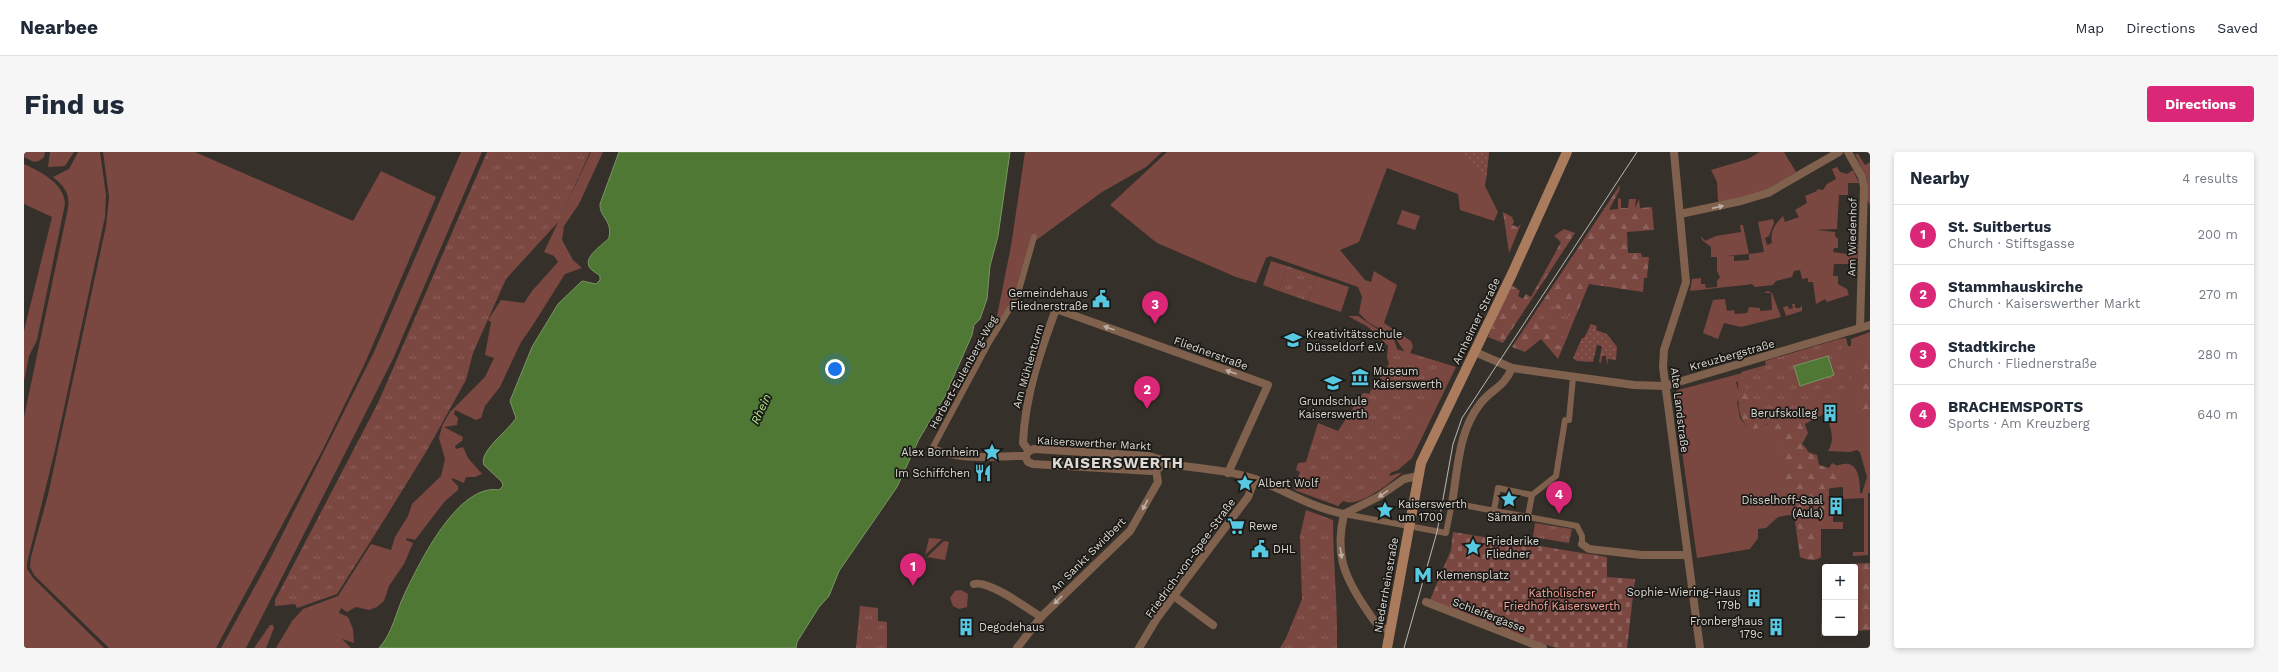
<!DOCTYPE html>
<meta charset="utf-8">
<style>
body{margin:0;font-family:"Work Sans",sans-serif;background:#f6f6f7;color:#1f2937}
.controls{position:absolute;right:12px;bottom:12px;display:grid;overflow:hidden;border-radius:4px;box-shadow:0 2px 6px #0003}
.controls button{width:36px;height:36px;display:grid;place-items:center;padding:0;border:0;border-bottom:1px solid #e0e1e3;background:#fff;color:#1f2937;font:20px sans-serif}
.you{position:absolute;left:811px;top:217px;width:14px;height:14px;margin:-10px;border:3px solid #fff;border-radius:50%;background:#1a73e8;box-shadow:0 0 0 6px #1a73e833}
.badge{display:grid;place-items:center;width:26px;height:26px;border-radius:50%;background:#db2777;color:#fff;font-size:13px;font-weight:700}
.pin{position:absolute;translate:-50% -33px;filter:drop-shadow(0 1px 2px #0008)}
.pin::after{content:'';position:absolute;top:21px;width:14px;height:12px;background:inherit;clip-path:polygon(0 0,100% 0,50% 100%)}
.list{margin:0;padding:0;list-style:none}
h2{display:flex;justify-content:space-between;align-items:center;height:52px;margin:0;padding:0 16px;font-size:17px}
h2 small{font-size:13px;font-weight:400;color:#747a83}
.list li{display:grid;grid-template-columns:26px 1fr auto;gap:12px;align-items:center;box-sizing:border-box;height:60px;padding:0 16px;border-top:1px solid #e0e1e3}
.list b{display:block;font-size:15px;white-space:nowrap}
.list p{margin:0;font-size:13px;white-space:nowrap;color:#747a83}
.list em{font-size:13px;font-style:normal;color:#747a83}
.map{position:relative;flex:none;width:1846px;height:496px;overflow:hidden;border-radius:4px}
header{display:flex;align-items:center;gap:24px;box-sizing:border-box;height:56px;padding:0 20px;background:#fff;border-bottom:1px solid #e0e1e3}
header strong{font-size:19px}
nav{display:flex;gap:22px;margin-inline-start:auto;font-size:14px}
.intro{display:flex;align-items:center;justify-content:space-between;box-sizing:border-box;height:96px;padding:0 24px}
h1{margin:0;font-size:28px}
.button{padding:10px 18px;border-radius:4px;background:#db2777;color:#fff;font-size:14px;font-weight:700}
main{display:flex;gap:24px;padding:0 24px}
aside{flex:1;background:#fff;border-radius:4px;box-shadow:0 2px 6px #0003}
.map>svg:first-child{display:block}
</style>
<header>
<strong>Nearbee</strong>
<nav><a>Map</a><a>Directions</a><a>Saved</a></nav>
</header>
<div class="intro"><h1>Find us</h1><a class="button">Directions</a></div>
<main>
<div class="map">
<svg width="1846" height="496" viewBox="0 0 1846 496">
<defs>
<pattern id="forest-firs" width="22" height="20" patternUnits="userSpaceOnUse"><rect width="22" height="20" fill="#7b4741"/><path d="M5 1l3.5 6h-7zM16 11l3.5 6h-7z" fill="#8d615c"/></pattern>
<pattern id="cemetery-stones" width="16" height="16" patternUnits="userSpaceOnUse"><rect width="16" height="16" fill="#7b4741"/><path d="M2 7V4a2 2 0 0 1 4 0v3zM10 15v-3a2 2 0 0 1 4 0v3z" fill="#8d615c"/></pattern>
<pattern id="park-tufts" width="24" height="20" patternUnits="userSpaceOnUse"><rect width="24" height="20" fill="#7b4741"/><path d="M3 7l-1-3M5 7V3M7 7l1-3M15 17l-1-3M17 17v-4M19 17l1-3" fill="none" stroke="#8d615c"/></pattern>
<pattern id="garden-dots" width="8" height="8" patternUnits="userSpaceOnUse"><rect width="8" height="8" fill="#7b4741"/><path d="M2 2h.1M6 6h.1" fill="none" stroke="#8d615c" stroke-width="1.8" stroke-linecap="round"/></pattern>
</defs>
<rect width="100%" height="100%" fill="#35312a"/>
<g fill="#7b4741" fill-rule="evenodd">
<path d="M0,0h21l-1,5 -5,4 -5,1 -10,-5z"/>
<path d="M26,0h24l-9,14 -17,1z"/>
<path d="M54,0h22l6,43 -1,22 -50,233 -28,113v6l7,10 70,69h-80v-231l44,-209c2,-15 -4,-22 -15,-31l16,-8z"/>
<path d="M79,0h92l158,69 28,-50 55,26 -71,166 -43,88 -106,197h-107l-75,-73 -4,-8 1,-10 17,-62 58,-269 3,-29z"/>
<path d="M437,0h21l-89,207 -147,289h-25l50,-91 103,-205z"/>
<path d="M567,0h12l-24,52 -15,22 -2,14 11,20 9,8 -17,6 -34,54 -10,14 -21,45 -15,19 -4,12 -5,2 -21,-10 -1,4 4,4 -1,7 -13,2 19,10 -1,4 -7,5 1,3 7,-2 5,11 14,16 -7,3h-9l-2,6 -12,-5v2l6,6v4l-13,11 -30,39 -8,-2 -1,2 7,3 -9,21 -15,22 -5,15 -7,6 -8,3 -13,-3 -9,5 -6,-4 -2,5 9,4 5,12 1,14 -12,-4 9,9h-75l16,-27 11,-12 35,-13 33,-52 20,6 4,-13 13,-21 4,-12 29,-28 4,-17 -6,-21 3,-12 8,-14 35,-35 9,-19 -9,-3 6,-33 -3,-2 13,-20 23,3 8,-12 26,-29 -4,-6 -10,-4z"/>
<path d="M1001,0h137l-16,15 -44,25 -71,52 -16,52 -16,30h-4l16,-80z"/>
<path d="M1143,0h322l-4,34 13,26 -4,9 -34,-11 -2,-16 -71,-26 -28,74 -19,8 25,30 6,2 3,-11 23,14 -13,38 27,18 2,6 -3,6 46,14 -44,91 -14,12 -19,7 31,-117 -14,-21 -28,-17 -9,-9 3,-16 -4,-10 -88,-31 -4,2 -10,25 -20,-6 -79,-34 -47,-38z"/>
<path d="M1736,0h24l12,20 -32,19 -43,12 -3,-2 -1,-19 -6,-12 37,-11z"/>
<path d="M1831,2h3l7,11 5,-3v43l-3,-5v-21z"/>
<path d="M0,12c17,8 40,19 41,40l-28,136 -8,16 -5,25v-50l28,-114 -28,-13z"/>
<path d="M1813,15l3,5 7,2 6,-4 6,13h-11v12h-9l-2,34 -21,1 19,2v4l3,3v9h-4l-1,4 20,3v-4h3v-7h2l-1,20h-23l-1,12h5v8l9,5 2,6 -22,7 -2,-3 -9,5 -3,-22h-5v-4l-6,1 -2,-9 -6,1 -2,6 -16,4 -3,4 -18,2 -3,-3 -7,1 -55,6 2,-12 9,-1v6h4l1,4 11,-1v-6l3,-4 -3,-6v-14h-6v-10l-9,-7 -1,-4 4,5 11,-5 25,-4 -1,-7h3l6,29 15,-2 -6,-30 15,-3 1,4 -5,13 -4,2 2,7 5,-2c-2,-11 2,-18 11,-27l2,6 14,-5 -4,-7 12,-7 -2,-7 12,-5v-2l6,1 4,-6 9,-5 -4,-10zM1725,102v6l-15,1v-5h-8z"/>
<path d="M1378,58l18,6 -5,14 -18,-6z"/>
<path d="M1247,109l16,5 -8,25 -16,-6z"/>
<path d="M1292,124l33,11 -8,25 -33,-11z"/>
<path d="M1744,139l4,2 9,24 -40,10 -17,-4 -6,16 -15,-6 10,-33 12,-1 2,12 7,-1 1,4 12,-1 2,-6 11,1v3l12,-1 -1,-17h-6v-1z"/>
<path d="M1768,152h3v4h5l2,-3v6l-16,5 -3,-9 5,-1 1,3 4,-1z"/>
<path d="M1324,164h10l36,24 3,8 -1,11 -42,62 9,-28 6,1 20,-30 -2,-7 1,-11 -20,-19z"/>
<path d="M1846,180v161h-2v62l-15,1v-4h11v-54l-21,1v-12l-14,1v23h4v11h10v7h-22v28c-7,5 -13,3 -21,0l-6,-43 -16,3 -12,11 -8,1v9l-8,11 -53,9 -23,-164 4,-4 163,-43 -2,-8 7,-1 2,8h3v-7zM1717,228l25,40 2,4 -13,4h-7l-8,-10 -3,-16 3,-5 -4,-15zM1802,261c4,14 10,26 2,38l22,1 7,-2 3,2 7,25 -5,16h-2c1,-53 -35,-21 -58,-6l-31,-70 24,12z"/>
<path d="M1375,321h3c-12,9 -45,38 -61,27l39,-21z"/>
<path d="M905,386l13,1 -17,16z"/>
<path d="M920,389l5,1 -4,18 -18,-3z"/>
<path d="M937,438l7,4 -1,13 -8,2 -6,-3 -3,-8 5,-7z"/>
<path d="M246,473h3l1,3 -8,20h-12z"/>
</g>
<g fill="url(#forest-firs)">
<path d="M1596,33l-1,6 -10,19 9,-1v-11l3,1v9h7l1,-9h7l-1,9 4,-9 1,9 12,-1 2,23 -27,2 1,21h13l1,4h7l-2,21h-3l-1,14 -54,-8 -31,75 -17,-20 -16,13 -13,-5z"/>
<path d="M1479,60l9,5 2,5 -2,3 6,2 3,-3 -12,29z"/>
<path d="M1540,77l11,4 -72,110 -15,-6 21,-50 4,-1 7,5 -2,5 5,3 3,-5 5,3 30,-55 -7,-6z"/>
<path d="M1836,198l6,5 4,7v45l-2,6 -4,2c-9,-8 -6,-35 -1,-45 -3,-7 -1,-13 -3,-20z"/>
<path d="M1719,222l63,28 -5,11 7,20 -6,11c9,8 1,7 15,11l2,10 10,3 3,-5 9,5 -4,13 3,5 -21,5 8,7 2,14 -4,11 -3,1 -6,-2v17l4,2 -2,8 1,6c-3,3 -7,5 -11,4 -14,-4 -8,-24 -10,-34 -1,-5 -5,-8 -9,-11l3,-12 -5,-7 1,-8 -3,-10 2,-7 -10,-34 -7,-8 -1,-5 -14,6 -7,-1c-15,-18 -7,-32 -11,-51z"/>
<path d="M1846,411v67l-15,1v-64h-30v66h17l-21,3 2,-71z"/>
</g>
<path fill="url(#cemetery-stones)" d="M1429,380l154,25v20l28,2 -8,69h-70l-18,-5 -109,-43 21,-50z"/>
<g fill="url(#park-tufts)">
<path d="M463,0h103l-31,69 -53,58 -33,74 -7,27 -40,72 -47,76 -42,66 -40,14 -2,-4 -20,2v-6l103,-197z"/>
<path d="M1263,114l29,10 -8,25 -29,-10z"/>
<path d="M1524,151l24,14 -13,29 -23,-25z"/>
<path d="M1815,187l16,51 -100,30 -14,-48 25,-7 -1,-4z"/>
<path d="M1369,196l47,14 -19,49 -33,67 -43,21 -7,7 -41,-15 -3,-2 6,-17 -4,-2 2,-7 8,-1 12,-39 20,8 25,-38 6,1 20,-30z"/>
<path d="M1282,358l27,10c0,43 5,85 4,128h-57l6,-10 16,-39 -2,-63z"/>
<path d="M1511,371l37,6 -3,14 -36,-6z"/>
<path d="M836,454l18,2v13l9,1v26h-31z"/>
</g>
<g fill="url(#garden-dots)">
<path d="M1436,0h29l-3,29z"/>
<path d="M1567,172l6,2 -1,4 11,4 10,13 -1,13 -8,-1 -1,6 -1,-9h-4l-1,7 -2,-1 3,-16 -5,-1 -4,17 -16,-1 -4,-3 9,-20h2z"/>
</g>
<g fill="#4f7834" stroke="#7a9564">
<path d="M595,0h391l-12,84 -8,30 -3,33 -7,20 -6,6 -2,10 -27,61 -26,43 -22,48 -58,84 -10,25 -10,11 -22,35 -1,6h-417c14,-15 17,-37 26,-55 15,-31 53,-110 94,-103l4,-4 -1,-4 -18,-17c-6,-13 25,-35 32,-47l-6,-17 22,-54 26,-43 24,-23 14,3 4,-4v-4c-3,-3 -8,-5 -10,-8 -8,-11 13,-23 19,-30 4,-18 -10,-21 -9,-34z"/>
<path d="M1804,204l6,19 -34,11 -6,-20z"/>
</g>
<g fill="none" stroke-linecap="round" stroke-linejoin="round">
<g stroke="#7f614e" stroke-width="6">
<path d="M1545,268l4,-43"/>
<path d="M908,297l56,-105 29,-47 17,-60"/>
<path d="M1508,343l24,-19 9,-56"/>
<path d="M1470,358l4,-22 34,7 -4,21"/>
<path d="M1320,362l102,19 6,-30 125,23 5,10v8"/>
</g>
<g stroke="#7f614e" stroke-width="8">
<path d="M1650,0l12,130 -22,68 -1,17 37,281"/>
<path d="M1824,0l14,25 2,10 -4,140"/>
<path d="M1656,62l61,-13 27,-8 71,-41"/>
<path d="M1451,200l37,16 122,17 31,1 205,-61"/>
<path d="M908,297c34,12 58,7 93,7"/>
<path d="M1005,299l-6,-8c2,-47 17,-91 33,-134l212,76 -40,88"/>
<path d="M1001,304l4,-5 5,-2 115,7 10,3 2,4c31,5 65,6 94,16 30,11 57,29 89,35"/>
<path d="M1001,304l3,6 5,2 118,7 8,-3"/>
<path d="M1428,351c6,-34 6,-71 28,-99 13,-17 23,-15 32,-36"/>
<path d="M1320,362c-9,39 -1,60 20,92 8,11 12,22 26,24"/>
<path d="M1320,362l34,-17 26,-18 14,-3"/>
<path d="M1558,392l7,5 53,6h45"/>
<path d="M950,432c15,-4 53,24 67,33"/>
<path d="M1150,444l39,29"/>
<path d="M1402,450l117,46"/>
<path d="M993,496l24,-31 89,-86 28,-49 -2,-12"/>
<path d="M1115,496l18,-30 91,-121 7,-18"/>
</g>
<path stroke="#aa7b5c" stroke-width="10" d="M1363,496l34,-185 91,-189 55,-122"/>
<path stroke="#bbb8b3" stroke-width="1" d="M1380,496l33,-116 16,-88 9,-26 175,-266"/>
</g>
<defs><path id="oneway-solid" d="M-6-.8H1V-3.2L6.5 0L1 3.2V.8H-6Z"/></defs>
<g fill="#bcb0a6">
<use href="#oneway-solid" transform="translate(1694 55) rotate(-13)"/>
<use href="#oneway-solid" transform="translate(1085 176) rotate(-160)"/>
<use href="#oneway-solid" transform="translate(1207 220) rotate(-160)"/>
<use href="#oneway-solid" transform="translate(1359 342) rotate(146)"/>
<use href="#oneway-solid" transform="translate(1121 353) rotate(118)"/>
<use href="#oneway-solid" transform="translate(1317 401) rotate(81)"/>
<use href="#oneway-solid" transform="translate(1034 448) rotate(135)"/>
</g>
<defs>
<g id="civic-bare" transform="scale(1.38)"><path d="M-.6-6.5H3V-4.5H.6V-3L4-1V1h2V6H-6V1h2V-1L-.6-3ZM-1.2 2.5V6h2.4V2.5Z" fill="#57c9e2" stroke="#1b1916" stroke-width="2.5" paint-order="stroke"/></g>
<g id="school-bare" transform="scale(1.38)"><path d="M0-5L7-2L0 1L-7-2ZM-4 1L0 2.5L4 1V4Q0 6-4 4Z" fill="#57c9e2" stroke="#1b1916" stroke-width="2.5" paint-order="stroke"/></g>
<g id="museum-bare" transform="scale(1.38)"><path d="M0-6L6-3V-2H-6V-3ZM-5-1h2V3h-2ZM-1-1h2V3h-2ZM3-1h2V3H3ZM-6 4H6V6H-6Z" fill="#57c9e2" stroke="#1b1916" stroke-width="2.5" paint-order="stroke"/></g>
<g id="building-bare" transform="scale(1.38)"><path d="M-4-6H4V6H1V3H-1V6H-4ZM-2.5-4.3h1.7v1.8h-1.7ZM.8-4.3h1.7v1.8H.8ZM-2.5-1h1.7V.8h-1.7ZM.8-1h1.7V.8H.8Z" fill="#57c9e2" stroke="#1b1916" stroke-width="2.5" paint-order="stroke"/></g>
<g id="sight-bare" transform="scale(1.38)"><path d="M0-6L1.8-2.2L6-1.7L2.9 1.2L3.7 5.4L0 3.3L-3.7 5.4L-2.9 1.2L-6-1.7L-1.8-2.2Z" fill="#57c9e2" stroke="#1b1916" stroke-width="2.5" paint-order="stroke"/></g>
<g id="restaurant-bare" transform="scale(1.38)"><path d="M-5-6h1v4h1v-4h1v4h1v-4h1v5L-1.5 .5V6h-2V.5L-5-1ZM5-6V6H3V1.5H1.5Q1.5-4 5-6Z" fill="#57c9e2" stroke="#1b1916" stroke-width="2.5" paint-order="stroke"/></g>
<g id="supermarket-bare" transform="scale(1.38)"><path d="M-6-5.5h2.5l.6 2H6L4.5 2H-2.5L-4.4-4H-6ZM-1.5 3.2a1.3 1.3 0 1 0 .1 0ZM3 3.2a1.3 1.3 0 1 0 .1 0Z" fill="#57c9e2" stroke="#1b1916" stroke-width="2.5" paint-order="stroke"/></g>
<g id="metro-bare" transform="scale(1.38)"><path d="M-5.5 5V-5H-3L0 0L3-5H5.5V5H3V-.5L0 4L-3-.5V5Z" fill="#57c9e2" stroke="#1b1916" stroke-width="2.5" paint-order="stroke"/></g>
</defs>
<g fill-rule="evenodd">
<use href="#civic-bare" x="1077" y="147"/>
<use href="#school-bare" x="1269" y="188"/>
<use href="#museum-bare" x="1336" y="225"/>
<use href="#school-bare" x="1309" y="231"/>
<use href="#building-bare" x="1806" y="261"/>
<use href="#sight-bare" x="968" y="300"/>
<use href="#restaurant-bare" x="959" y="321"/>
<use href="#sight-bare" x="1221" y="331"/>
<use href="#sight-bare" x="1485" y="347"/>
<use href="#building-bare" x="1812" y="354"/>
<use href="#sight-bare" x="1361" y="358"/>
<use href="#supermarket-bare" x="1212" y="374"/>
<use href="#sight-bare" x="1449" y="395"/>
<use href="#civic-bare" x="1236" y="397"/>
<use href="#metro-bare" x="1399" y="423"/>
<use href="#building-bare" x="1730" y="446"/>
<use href="#building-bare" x="942" y="475"/>
<use href="#building-bare" x="1752" y="475"/>
</g>
<g text-anchor="middle" stroke-width="3.5" stroke-linejoin="round" paint-order="stroke">
<g font-size="11" fill="#dddad5" stroke="#1b1916">
<text transform="translate(1828 85) rotate(-89)" y="4">Am Wiedenhof</text>
<text transform="translate(1452 169) rotate(-64)" y="4">Arnheimer Straße</text>
<text transform="translate(1187 201) rotate(20)" y="4">Fliednerstraße</text>
<text transform="translate(1708 203) rotate(-16)" y="4">Kreuzbergstraße</text>
<text transform="translate(1004 214) rotate(-74)" y="4">Am Mühlenturm</text>
<text transform="translate(939 220) rotate(-61)" y="4">Herbert-Eulenberg-Weg</text>
<text transform="translate(1656 258) rotate(83)" y="4">Alte Landstraße</text>
<text transform="translate(1070 291) rotate(3)" y="4">Kaiserswerther Markt</text>
<text transform="translate(1064 403) rotate(-45)" y="4">An Sankt Swidbert</text>
<text transform="translate(1166 406) rotate(-54)" y="4">Friedrich-von-Spee-Straße</text>
<text transform="translate(1362 433) rotate(-80)" y="4">Niederrheinstraße</text>
<text transform="translate(1465 463) rotate(21)" y="4">Schleifergasse</text>
</g>
<g font-size="11" fill="#dddad5" stroke="#1b1916" text-anchor="start">
<text x="1064" y="145" text-anchor="end">Gemeindehaus<tspan x="1064" dy="13">Fliednerstraße</tspan></text>
<text x="1282" y="186">Kreativitätsschule<tspan x="1282" dy="13">Düsseldorf e.V.</tspan></text>
<text x="1349" y="223">Museum<tspan x="1349" dy="13">Kaiserswerth</tspan></text>
<text x="1309" y="253" text-anchor="middle">Grundschule<tspan x="1309" dy="13">Kaiserswerth</tspan></text>
<text x="1793" y="265" text-anchor="end">Berufskolleg</text>
<text x="955" y="304" text-anchor="end">Alex Bornheim</text>
<text x="946" y="325" text-anchor="end">Im Schiffchen</text>
<text x="1234" y="335">Albert Wolf</text>
<text x="1799" y="352" text-anchor="end">Disselhoff-Saal<tspan x="1799" dy="13">(Aula)</tspan></text>
<text x="1374" y="356">Kaiserswerth<tspan x="1374" dy="13">um 1700</tspan></text>
<text x="1485" y="369" text-anchor="middle">Sämann</text>
<text x="1225" y="378">Rewe</text>
<text x="1462" y="393">Friederike<tspan x="1462" dy="13">Fliedner</tspan></text>
<text x="1249" y="401">DHL</text>
<text x="1412" y="427">Klemensplatz</text>
<text x="1717" y="444" text-anchor="end">Sophie-Wiering-Haus<tspan x="1717" dy="13">179b</tspan></text>
<text x="1739" y="473" text-anchor="end">Fronberghaus<tspan x="1739" dy="13">179c</tspan></text>
<text x="955" y="479">Degodehaus</text>
</g>
<g font-size="11" fill="#fda297" stroke="#1b1916">
<text x="1538" y="445">Katholischer<tspan x="1538" dy="13">Friedhof Kaiserswerth</tspan></text>
</g>
<g font-size="12" font-style="italic" fill="#aee98a" stroke="#1b1916">
<text transform="translate(737 257) rotate(-65)" y="4">Rhein</text>
</g>
<g font-size="15" font-weight="bold" letter-spacing="1" fill="#dddad5" stroke="#1b1916">
<text x="1094" y="316">KAISERSWERTH</text>
</g>
</g>
</svg>
<div class="controls">
<button>+</button>
<button>−</button>
</div>
<div class="you"></div>
<div class="pin badge" style="left:889px;top:434px">1</div>
<div class="pin badge" style="left:1123px;top:257px">2</div>
<div class="pin badge" style="left:1131px;top:172px">3</div>
<div class="pin badge" style="left:1535px;top:362px">4</div>
</div>
<aside>
<h2>Nearby<small>4 results</small></h2>
<ul class="list">
<li><span class="badge">1</span><div><b>St. Suitbertus</b><p>Church · Stiftsgasse</p></div><em>200 m</em></li>
<li><span class="badge">2</span><div><b>Stammhauskirche</b><p>Church · Kaiserswerther Markt</p></div><em>270 m</em></li>
<li><span class="badge">3</span><div><b>Stadtkirche</b><p>Church · Fliednerstraße</p></div><em>280 m</em></li>
<li><span class="badge">4</span><div><b>BRACHEMSPORTS</b><p>Sports · Am Kreuzberg</p></div><em>640 m</em></li>
</ul>
</aside>
</main>
